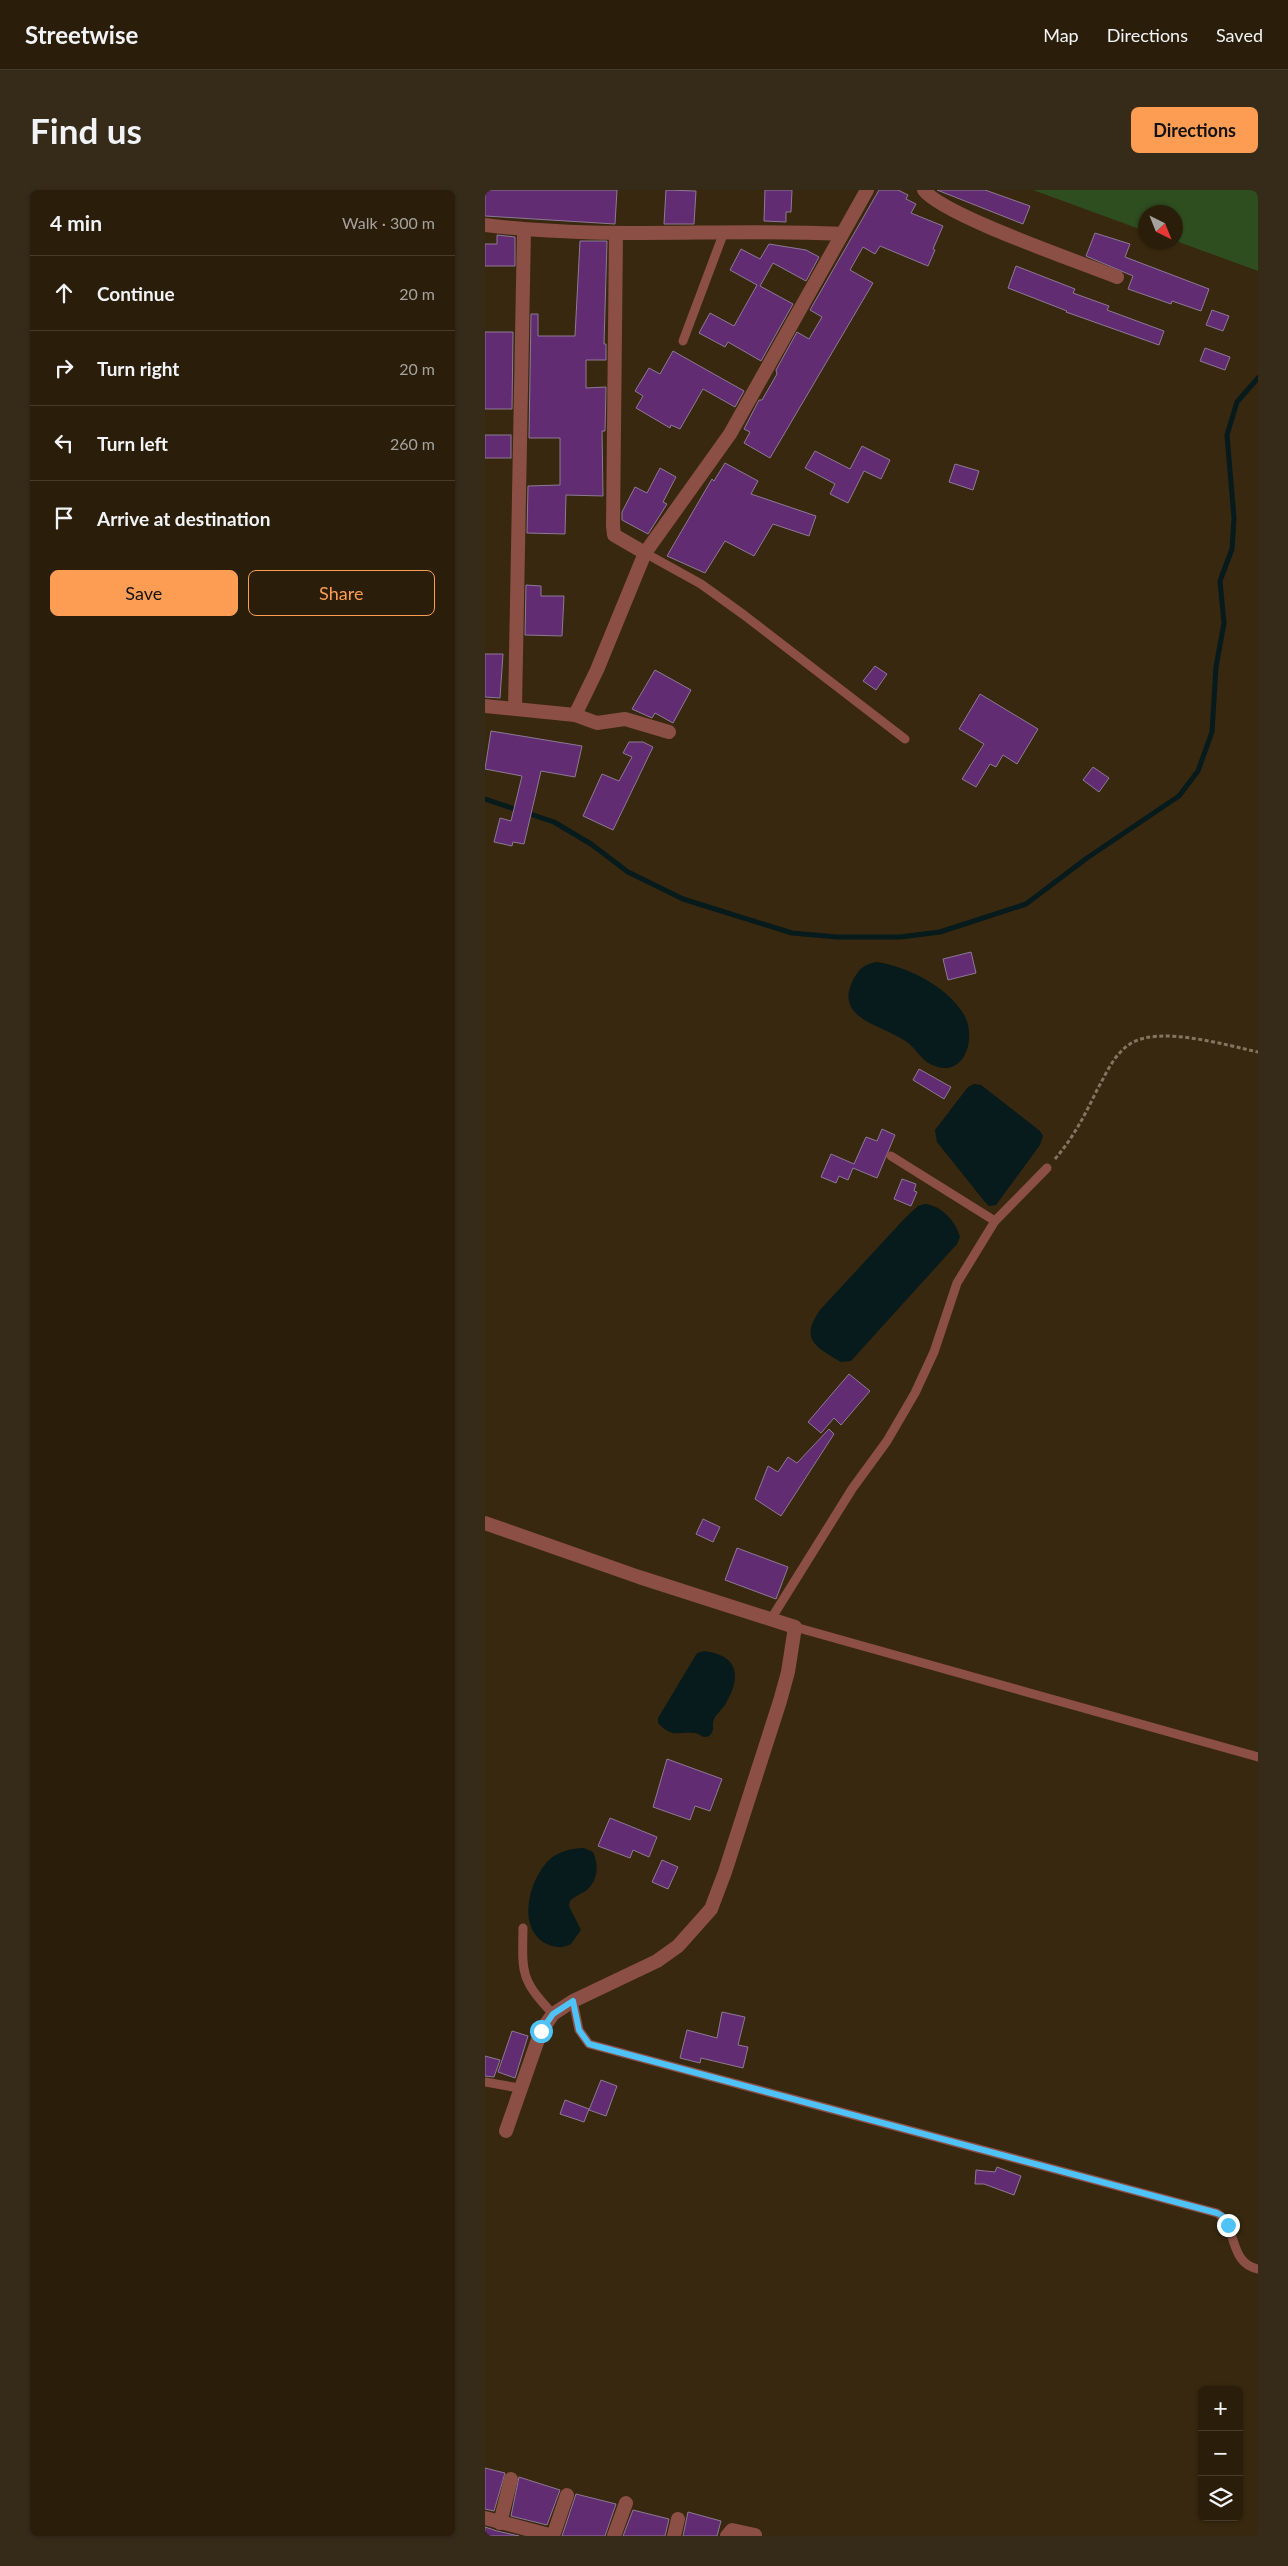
<!DOCTYPE html>
<meta charset="utf-8">
<style>
body{margin:0;font-family:Lato,sans-serif;background:#362b19;color:#f1f3f6}
.controls{position:absolute;right:15px;bottom:15px;display:grid;overflow:hidden;border-radius:8px;box-shadow:0 1px 4px #0004}
.controls button{width:45px;height:45px;display:grid;place-items:center;padding:0;border:0;border-bottom:1px solid #463c2c;background:#2a1e0b;color:#f1f3f6;font:25px sans-serif}
.compass{position:absolute;left:653px;top:15px;width:45px;height:45px;border-radius:50%;background:#2a1e0b;box-shadow:0 1px 4px #0004;rotate:137deg}
.stop{position:absolute;width:15px;height:15px;margin:-11px;border:4px solid #4fc3f7;border-radius:50%;background:#fff}
.stop.end{background:#4fc3f7;border-color:#fff;box-shadow:0 1px 5px #0008}
.list{margin:0;padding:0;list-style:none}
h2{display:flex;justify-content:space-between;align-items:center;height:65px;margin:0;padding:0 20px;font-size:21px}
h2 small{font-size:16px;font-weight:400;color:#a5a29d}
.list li{display:grid;grid-template-columns:32px 1fr auto;gap:15px;align-items:center;box-sizing:border-box;height:75px;padding:0 20px;border-top:1px solid #463c2c}
.list b{display:block;font-size:19px;white-space:nowrap}
.list em{font-size:16px;font-style:normal;color:#a5a29d}
.actions{display:flex;gap:10px;padding:15px 20px}
.actions a{flex:1;padding:11px 0;border:1px solid #fc9d53;border-radius:8px;text-align:center;font-size:18px;color:#fc9d53}
.actions .main{background:#fc9d53;color:#111}
.icon{flex:none;width:28px;height:28px;fill:none;stroke:currentColor;stroke-width:2;stroke-linecap:round;stroke-linejoin:round}
.map{position:relative;flex:none;width:773px;height:2346px;overflow:hidden;border-radius:8px}
header{display:flex;align-items:center;gap:30px;box-sizing:border-box;height:70px;padding:0 25px;background:#2a1e0b;border-bottom:1px solid #463c2c}
header strong{font-size:24px}
nav{display:flex;gap:28px;margin-inline-start:auto;font-size:18px}
.intro{display:flex;align-items:center;justify-content:space-between;box-sizing:border-box;height:120px;padding:0 30px}
h1{margin:0;font-size:35px}
.button{padding:12px 22px;border-radius:8px;background:#fc9d53;color:#111;font-size:18px;font-weight:700}
main{display:flex;gap:30px;padding:0 30px}
aside{flex:1;background:#2a1e0b;border-radius:8px;box-shadow:0 1px 4px #0004}
.map>svg:first-child{display:block}
</style>
<header>
<strong>Streetwise</strong>
<nav><a>Map</a><a>Directions</a><a>Saved</a></nav>
</header>
<div class="intro"><h1>Find us</h1><a class="button">Directions</a></div>
<main>
<aside>
<h2>4 min<small>Walk · 300 m</small></h2>
<ul class="list">
<li><svg class="icon" aria-label="ahead" viewBox="0 0 24 24"><path d="M12 20V5M6 11l6-6 6 6"/></svg><div><b>Continue</b></div><em>20 m</em></li>
<li><svg class="icon" aria-label="right" viewBox="0 0 24 24"><path d="M7 20v-9h11M14 6l5 5-5 5"/></svg><div><b>Turn right</b></div><em>20 m</em></li>
<li><svg class="icon" aria-label="left" viewBox="0 0 24 24"><path d="M17 20v-9H6M10 6l-5 5 5 5"/></svg><div><b>Turn left</b></div><em>260 m</em></li>
<li><svg class="icon" aria-label="arrive" viewBox="0 0 24 24"><path d="M6 21V4h12l-3 4 3 4H6"/></svg><div><b>Arrive at destination</b></div></li>
</ul>
<div class="actions"><a class="main">Save</a><a>Share</a></div>
</aside>
<div class="map">
<svg width="773" height="2346" viewBox="0 0 773 2346">
<rect width="100%" height="100%" fill="#38280f"/>
<path fill="#2f4e20" d="M548,0h225v81l-82,-30v-29h-30l-1,19z"/>
<g fill="#071a1c">
<path d="M392,772c31,5 69,24 86,51 15,23 2,67 -31,52 -11,-5 -16,-16 -25,-23 -26,-18 -75,-23 -53,-64 6,-10 11,-14 23,-16z"/>
<path d="M489,894l7,1 59,46 3,5 -3,9 -44,60 -7,1 -4,-4 -48,-60 -2,-12 33,-43z"/>
<path d="M439,1014c17,1 32,17 36,33l-3,7 -106,117 -10,1c-27,-16 -41,-23 -21,-52l85,-92 13,-12z"/>
<path d="M219,1461c34,4 38,25 22,52 -3,6 -9,10 -12,16 -3,7 2,11 -5,17 -7,3 -8,-2 -14,-3 -18,-2 -22,6 -37,-10v-5l39,-65z"/>
<path d="M99,1658l9,4c6,13 5,28 -6,38 -6,4 -12,6 -17,11l-1,5 12,24 -10,14c-8,4 -13,4 -22,1 -33,-14 -21,-63 -1,-84 9,-9 23,-13 36,-13z"/>
</g>
<g fill="none" stroke-linecap="round" stroke-linejoin="round">
<path stroke="#071a1c" stroke-width="5" d="M0,609l69,23 37,22 37,28 55,27 109,34 45,4h63l40,-5 86,-28 61,-46 92,-62 19,-25 14,-39 4,-65 8,-44 -4,-42 12,-32 2,-31 -7,-83 10,-33 21,-24"/>
</g>
<g fill="#612c72" stroke="#8d7a94">
<path d="M0,0h132l-2,34 -130,-8z"/>
<path d="M181,0l30,1 -2,33h-30z"/>
<path d="M280,0h27l-1,22h-5v10l-22,-1z"/>
<path d="M394,0h19l10,5 -2,4 10,5 -5,9 32,13 -10,23 2,1 -7,16 -48,-20 -5,8 -12,-7 -13,23 23,13 -103,175 -26,-15 6,-11 -6,-3 15,-29h3l15,-26 -1,-4 21,-38 12,7 13,-22 -12,-7z"/>
<path d="M452,0h48l45,16 -7,18z"/>
<path d="M610,43l35,11 -5,13 84,32 -8,22 -29,-10 -1,3 -43,-15 5,-13 -47,-20z"/>
<path d="M12,45l18,2v29h-30v-22h12z"/>
<path d="M95,51h27l-3,103h2v16h-20v28l20,-1 -1,44h-3l1,65 -37,-1 -1,39 -38,-1 1,-47 32,-1v-47h-31l2,-124h7v22h37z"/>
<path d="M284,54l37,6 13,7 -13,24 -33,-18 -13,23 33,18 -32,57 -33,-19 -3,5 -26,-14 11,-20 24,13 23,-41 -27,-15 11,-21 19,10z"/>
<path d="M531,76l59,23 -2,4 36,13 -2,4 57,21 -5,14 -93,-33 1,-1 -59,-23z"/>
<path d="M727,120l17,6 -6,15 -17,-6z"/>
<path d="M0,142h28l-1,77h-27z"/>
<path d="M720,158l25,9 -5,13 -25,-9z"/>
<path d="M188,161l71,40 -9,16 -32,-18 -23,40 -9,-4 -1,3 -34,-20 7,-12 -8,-5 14,-23 11,6z"/>
<rect x="0" y="245" width="26" height="23"/>
<path d="M377,256l28,14 -9,19 -17,-8 -16,32 -18,-9 5,-10 -30,-16 10,-17 35,18z"/>
<path d="M240,273l33,18 -7,13 65,22 -7,20 -36,-12 -19,32 -29,-15 -20,32 -38,-17 45,-77 2,2z"/>
<path d="M470,274l24,7 -6,19 -24,-8z"/>
<path d="M175,278l16,9 -13,25 4,2 -19,30 -26,-14v-8l13,-25 12,6z"/>
<path d="M41,395l15,1v10h23l-2,40 -37,-1z"/>
<path d="M0,464h18l-3,44 -15,-1z"/>
<path d="M390,476l12,8 -11,16 -13,-9z"/>
<path d="M170,480l36,20 -18,33 -18,-10 -3,5 -20,-9z"/>
<path d="M495,504l58,35 -21,35 -14,-9 -7,12 -6,-3 -14,23 -14,-8 22,-35 -25,-15z"/>
<path d="M6,541l91,15 -7,31 -34,-6 -17,73 -11,-2 -1,4 -18,-4 6,-24 11,3 11,-45 -37,-7z"/>
<path d="M144,552h14l10,5 -40,83 -30,-14 19,-42 17,7 13,-24 -9,-4z"/>
<path d="M608,577l16,11 -10,14 -16,-12z"/>
<path d="M486,762l5,21 -28,7 -5,-21z"/>
<path d="M434,879l32,18 -7,12 -31,-19z"/>
<path d="M397,939l13,6 -18,43 -24,-10 -5,12 -9,-4 -3,7 -15,-6 10,-23 23,10 12,-27 11,4z"/>
<path d="M417,989l14,5 -2,7 3,1 -6,14 -17,-7z"/>
<path d="M364,1184l21,17 -29,34 -7,-7 -13,15 -13,-11z"/>
<path d="M344,1239l5,5 -53,82 -26,-17 13,-33 10,6 10,-15 9,6z"/>
<path d="M218,1329l17,8 -7,15 -17,-8z"/>
<path d="M252,1358l51,19 -12,32 -51,-19z"/>
<path d="M182,1569l55,20 -12,32 -15,-5 -5,14 -37,-13z"/>
<path d="M125,1628l47,19 -8,20 -16,-7 -3,8 -32,-12z"/>
<path d="M177,1670l16,7 -10,22 -16,-7z"/>
<path d="M237,1822l23,5 -7,28 10,2 -5,21 -42,-10 -1,5 -20,-5 7,-28 30,8z"/>
<path d="M27,1841l16,5 -13,42 -17,-6z"/>
<path d="M0,1866l15,4 -6,17 -9,-1z"/>
<path d="M116,1890l16,6 -11,30 -17,-6z"/>
<path d="M80,1910l24,9 -5,13 -24,-8z"/>
<path d="M512,1977l24,9 -7,19 -30,-11h-9l1,-14 19,2z"/>
<path d="M0,2278l20,5 -11,38 -9,-2z"/>
<path d="M34,2287l41,13 -13,35 -36,-9z"/>
<path d="M91,2304l40,10 -11,32h-43z"/>
<path d="M148,2320l36,9 -4,17h-42z"/>
<path d="M203,2322l33,9 -4,15h-34z"/>
<path d="M0,2337l12,4 22,5h-34z"/>
</g>
<g fill="none" stroke-linecap="round" stroke-linejoin="round">
<path stroke="#837560" stroke-width="3" stroke-dasharray="4 2.5" stroke-linecap="butt" d="M570,969c18,-21 30,-44 42,-69 9,-16 17,-36 33,-46 28,-19 96,1 128,8"/>
<g stroke="#8b4f45" stroke-width="9">
<path d="M198,151l41,-109"/>
<path d="M160,363l56,31 43,31 161,124"/>
<path d="M406,966l104,65"/>
<path d="M286,1429l81,-130 35,-48 28,-48 19,-41 23,-69 38,-62 52,-53"/>
<path d="M310,1437l463,130"/>
<path d="M38,1738c-1,46 -2,52 30,86"/>
<path d="M88,1811l6,29 10,14 628,169c21,13 11,50 41,56"/>
<path d="M0,1892l34,6"/>
</g>
<g stroke="#8b4f45" stroke-width="14">
<path d="M439,0c18,25 156,72 193,87"/>
<path d="M0,35c118,15 237,3 356,9"/>
<path d="M131,43l-3,293 1,9 31,18"/>
<path d="M0,516l90,9 22,8 28,-4 44,13"/>
<path d="M30,518l9,-478"/>
<path d="M90,525l22,-45 48,-117 85,-119 137,-244"/>
<path d="M0,1333l154,54 156,50 -7,45 -8,29 -55,171 -14,37 -33,37 -21,15 -84,40 -20,13 -12,17 -35,100"/>
<path d="M0,2328l68,18"/>
<path d="M15,2333l11,-44"/>
<path d="M68,2346l14,-41"/>
<path d="M129,2346l12,-33"/>
<path d="M189,2346l4,-17"/>
<path d="M242,2346l5,-6 23,5"/>
</g>
</g>
<g fill="none" stroke-linecap="round" stroke-linejoin="round">
<path stroke="#4fc3f7" stroke-width="6" d="M56,1841l12,-17 20,-13 6,29 10,14 628,169 7,4 4,8"/>
</g>
</svg>
<div class="controls">
<button>+</button>
<button>−</button>
<button><svg class="icon" aria-label="layers" viewBox="0 0 24 24"><path d="M12 4l9 5-9 5-9-5zM3 14l9 5 9-5"/></svg></button>
</div>
<svg class="compass" viewBox="-18 -18 36 36"><path d="M0-13l5 13h-10z" fill="#e53935"/><path d="M0 13l5-13h-10z" fill="#a5a29d"/></svg>
<div class="stop" style="left:56px;top:1841px"></div>
<div class="stop end" style="left:743px;top:2035px"></div>
</div>
</main>
